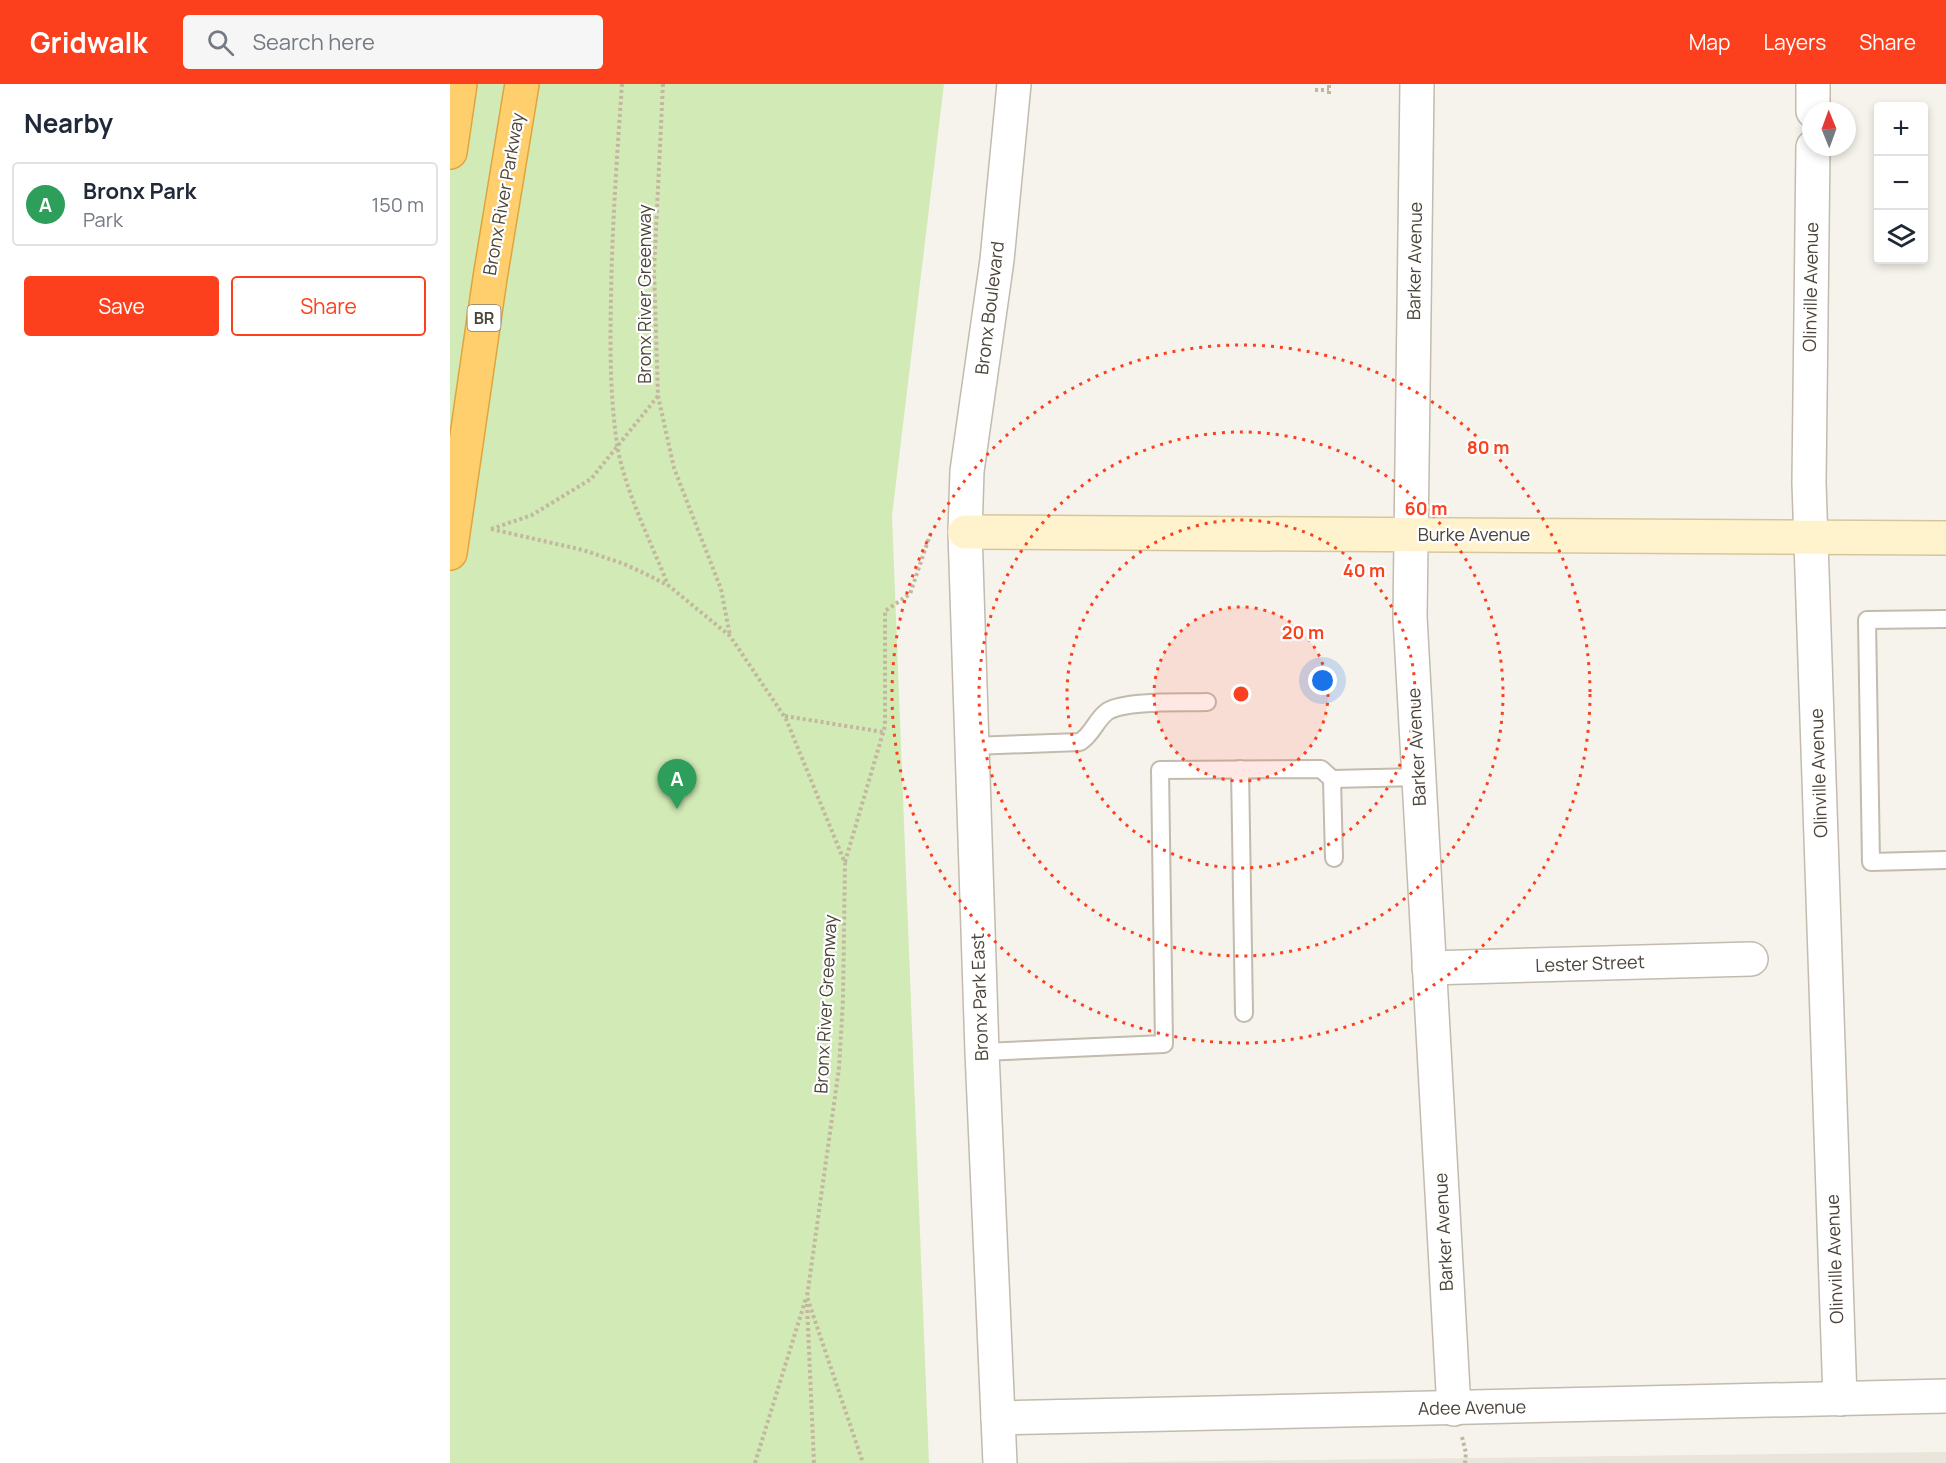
<!DOCTYPE html>
<meta charset="utf-8">
<style>
body{margin:0;font-family:Manrope,sans-serif;background:#f6f6f7;color:#1f2937}
.controls{position:absolute;right:18px;top:18px;display:grid;overflow:hidden;border-radius:6px;box-shadow:0 3px 9px #0003}
.controls button{width:54px;height:54px;display:grid;place-items:center;padding:0;border:0;border-bottom:2px solid #e0e1e3;background:#fff;color:#1f2937;font:30px sans-serif}
.compass{position:absolute;left:1352px;top:18px;width:54px;height:54px;border-radius:50%;background:#fff;box-shadow:0 3px 9px #0003;rotate:359deg}
.you{position:absolute;left:873px;top:597px;width:21px;height:21px;margin:-15px;border:4px solid #fff;border-radius:50%;background:#1a73e8;box-shadow:0 0 0 9px #1a73e833}
.badge{display:grid;place-items:center;width:39px;height:39px;border-radius:50%;background:#fc3f1d;color:#fff;font-size:20px;font-weight:700}
.pin{position:absolute;translate:-50% -50px;filter:drop-shadow(0 2px 3px #0008)}
.pin::after{content:'';position:absolute;top:32px;width:21px;height:18px;background:inherit;clip-path:polygon(0 0,100% 0,50% 100%)}
.list{margin:0;padding:0;list-style:none}
h2{display:flex;justify-content:space-between;align-items:center;height:78px;margin:0;padding:0 24px;font-size:26px}
h2 small{font-size:20px;font-weight:400;color:#747a83}
.list li{display:grid;grid-template-columns:39px 1fr auto;gap:18px;align-items:center;box-sizing:border-box;height:84px;margin:0 12px 12px;padding:0 12px;border:2px solid #e0e1e3;border-radius:6px}
.list b{display:block;font-size:22px;white-space:nowrap}
.list p{margin:0;font-size:20px;white-space:nowrap;color:#747a83}
.list em{font-size:20px;font-style:normal;color:#747a83}
.actions{display:flex;gap:12px;padding:18px 24px}
.actions a{flex:1;padding:14px 0;border:2px solid #fc3f1d;border-radius:6px;text-align:center;font-size:21px;color:#fc3f1d}
.actions .main{background:#fc3f1d;color:#fff}
.icon{flex:none;width:33px;height:33px;fill:none;stroke:currentColor;stroke-width:2;stroke-linecap:round;stroke-linejoin:round}
.map{position:relative;flex:none;width:1496px;height:1379px;overflow:hidden}
header{display:flex;align-items:center;gap:36px;box-sizing:border-box;height:84px;padding:0 30px;background:#fc3f1d;color:#fff}
header strong{font-size:28px}
nav{display:flex;gap:33px;margin-inline-start:auto;font-size:21px}
.search{width:420px;height:54px;background:#f6f6f7;display:flex;align-items:center;gap:15px;box-sizing:border-box;padding:0 21px;border-radius:6px;color:#747a83;font-size:22px}
main{display:flex}
aside{flex:1;background:#fff}
.map>svg:first-child{display:block}
</style>
<header>
<strong>Gridwalk</strong>
<div class="search"><svg class="icon" aria-label="search" viewBox="0 0 24 24"><circle cx="10" cy="10" r="6"/><path d="M15 15l6 6"/></svg>Search here</div>
<nav><a>Map</a><a>Layers</a><a>Share</a></nav>
</header>
<main>
<aside>
<h2>Nearby<small></small></h2>
<ul class="list">
<li><span class="badge" style="background:#2e9e5b">A</span><div><b>Bronx Park</b><p>Park</p></div><em>150 m</em></li>
</ul>
<div class="actions"><a class="main">Save</a><a>Share</a></div>
</aside>
<div class="map">
<svg width="1496" height="1379" viewBox="0 0 1496 1379">
<rect width="100%" height="100%" fill="#f6f3ec"/>
<path fill="#eae5da" d="M1496,1368v11h-887z"/>
<path fill="#d2eab5" d="M0,0h494l-52,432 37,947h-479z"/>
<g fill="none" stroke-linecap="round" stroke-linejoin="round">
<g stroke="#c2bbae" stroke-width="20">
<g id="lane">
<path d="M1496,535l-79,1 4,242 75,-2"/>
<path d="M522,662l108,-4c13,-8 16,-23 28,-31 19,-11 76,-8 99,-9"/>
<path d="M790,685l4,244"/>
<path d="M882,695l2,79"/>
<path d="M532,968l182,-8 -4,-274 161,-1 11,10 87,-2"/>
</g>
</g>
<g stroke="#c2bbae" stroke-width="36">
<g id="street">
<path d="M967,0l-7,533 44,792"/>
<path d="M1363,27v-27"/>
<path d="M1363,63l-4,336 31,916"/>
<path d="M979,884l322,-9"/>
<path d="M548,1334l948,-22"/>
<path d="M550,1379l-18,-411 -17,-520 2,-61 30,-211 17,-176"/>
</g>
</g>
<g stroke="#d6c79b" stroke-width="36">
<path id="secondary" d="M515,448l981,6"/>
</g>
<g stroke="#e0a43c" stroke-width="36">
<g id="highway">
<path d="M0,68l10,-68"/>
<path d="M0,469l40,-275 32,-194"/>
</g>
</g>
<g stroke="#c4b79f" stroke-width="4" stroke-dasharray="3 3" stroke-linecap="butt">
<path d="M172,0c-5,71 -10,143 -11,214 -1,49 -1,98 6,146 7,45 34,98 51,141"/>
<path d="M213,0l-9,187 4,125 16,72 47,121 9,47"/>
<path d="M865,6h14"/>
<path d="M879,10v-10"/>
<path d="M41,445l92,21 41,14 26,12 19,10 61,50 56,83 59,144 -2,137 -4,68 -32,229 56,166"/>
<path d="M41,445l41,-14 59,-36 67,-83"/>
<path d="M335,632l98,16"/>
<path d="M395,778l40,-136v-115l25,-17 20,-59h3"/>
<path d="M357,1220l7,159"/>
<path d="M1012,1353l4,16 -1,10"/>
<path d="M305,1379l51,-165"/>
</g>
<use href="#lane" stroke="#fff" stroke-width="16"/>
<use href="#street" stroke="#fff" stroke-width="33"/>
<use href="#secondary" stroke="#fff3cd" stroke-width="33"/>
<use href="#highway" stroke="#ffcf6e" stroke-width="33"/>
</g>
<circle cx="791" cy="610" r="87" fill="#fc3f1d" fill-opacity=".12"/>
<g fill="none" stroke="#fc3f1d" stroke-width="3" stroke-dasharray="3 6">
<circle cx="791" cy="610" r="87"/>
<circle cx="791" cy="610" r="174"/>
<circle cx="791" cy="610" r="262"/>
<circle cx="791" cy="610" r="349"/>
</g>
<g text-anchor="middle" stroke-width="4.5" stroke-linejoin="round" paint-order="stroke">
<rect fill="#fff" stroke="#817c74" stroke-width="1.5" x="17.5" y="221" width="33" height="26" rx="4.5"/>
<g font-size="16" font-weight="bold" fill="#4b4439">
<text x="34" y="240">BR</text>
</g>
<g font-size="18" fill="#4b4439" stroke="#fff">
<text transform="translate(54 110) rotate(-80)" y="6">Bronx River Parkway</text>
<text transform="translate(965 177) rotate(-89)" y="6">Barker Avenue</text>
<text transform="translate(1361 203) rotate(-89)" y="6">Olinville Avenue</text>
<text transform="translate(195 210) rotate(-90)" y="6">Bronx River Greenway</text>
<text transform="translate(540 224) rotate(-83)" y="6">Bronx Boulevard</text>
<text x="1024" y="457">Burke Avenue</text>
<text transform="translate(967 663) rotate(-93)" y="6">Barker Avenue</text>
<text transform="translate(1369 689) rotate(-92)" y="6">Olinville Avenue</text>
<text transform="translate(1140 880) rotate(-2)" y="6">Lester Street</text>
<text transform="translate(530 913) rotate(-92)" y="6">Bronx Park East</text>
<text transform="translate(376 920) rotate(-87)" y="6">Bronx River Greenway</text>
<text transform="translate(994 1148) rotate(-93)" y="6">Barker Avenue</text>
<text transform="translate(1385 1175) rotate(-92)" y="6">Olinville Avenue</text>
<text transform="translate(1022 1324) rotate(-1)" y="6">Adee Avenue</text>
</g>
</g>
<circle cx="791" cy="610" r="9" fill="#fc3f1d" stroke="#fff" stroke-width="3"/>
<g font-size="18" text-anchor="middle" font-weight="bold" fill="#fc3f1d" stroke="#fff" stroke-width="4.5" stroke-linejoin="round" paint-order="stroke">
<text x="1038" y="370">80 m</text>
<text x="976" y="431">60 m</text>
<text x="914" y="493">40 m</text>
<text x="853" y="555">20 m</text>
</g>
</svg>
<div class="controls">
<button>+</button>
<button>−</button>
<button><svg class="icon" aria-label="layers" viewBox="0 0 24 24"><path d="M12 4l9 5-9 5-9-5zM3 14l9 5 9-5"/></svg></button>
</div>
<svg class="compass" viewBox="-18 -18 36 36"><path d="M0-13l5 13h-10z" fill="#e53935"/><path d="M0 13l5-13h-10z" fill="#747a83"/></svg>
<div class="you"></div>
<div class="pin badge" style="left:227px;top:725px;background:#2e9e5b">A</div>
</div>
</main>
